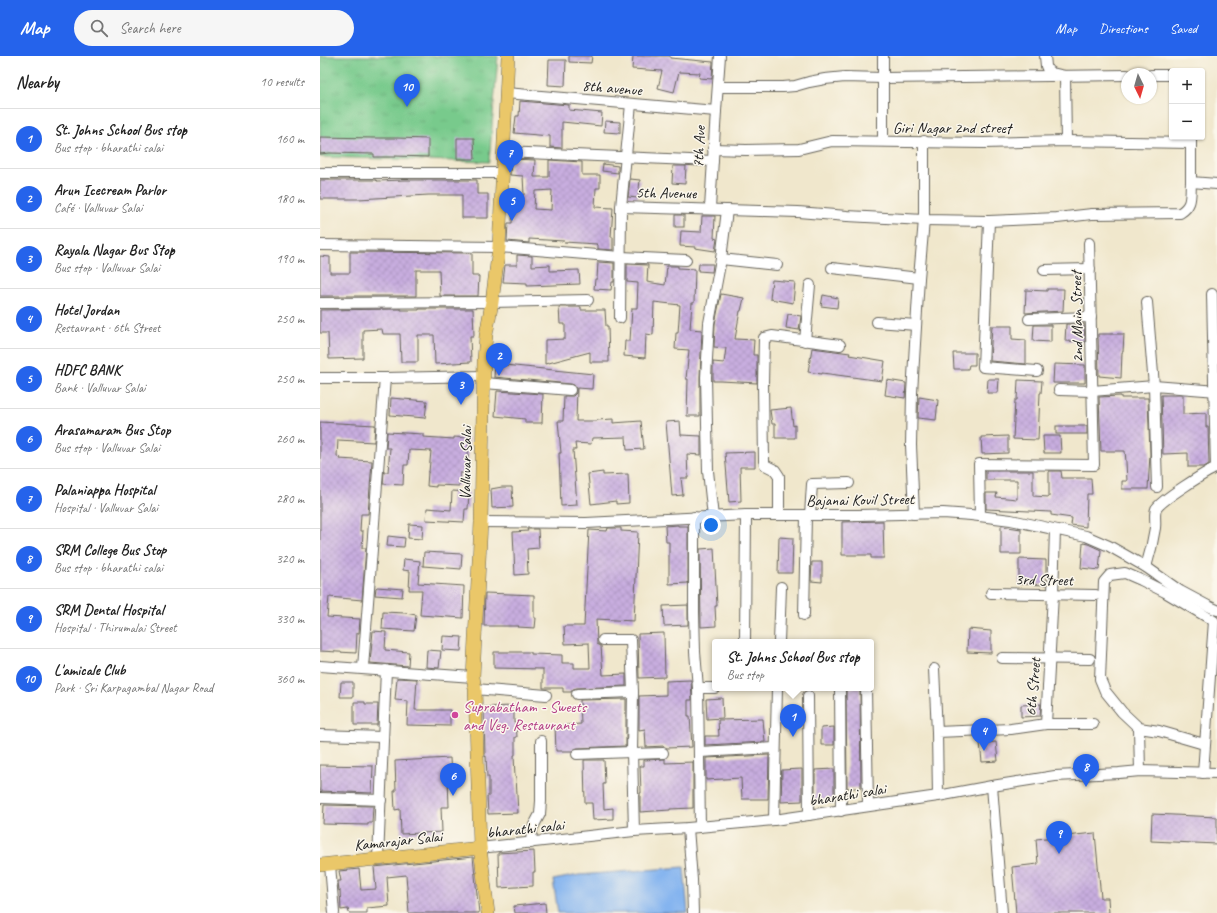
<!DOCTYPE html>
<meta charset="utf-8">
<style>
body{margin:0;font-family:Caveat,sans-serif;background:#f6f6f6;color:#222}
.controls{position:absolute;right:12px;top:12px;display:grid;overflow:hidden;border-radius:4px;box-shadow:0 1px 3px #0004}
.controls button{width:36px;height:36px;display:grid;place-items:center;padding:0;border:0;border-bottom:1px solid #e0e0e0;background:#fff;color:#222;font:20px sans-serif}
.compass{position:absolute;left:801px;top:12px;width:36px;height:36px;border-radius:50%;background:#fff;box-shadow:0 1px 3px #0004;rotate:175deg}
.you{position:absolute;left:391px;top:469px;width:14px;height:14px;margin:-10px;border:3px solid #fff;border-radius:50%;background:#1a73e8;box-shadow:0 0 0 6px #1a73e833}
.badge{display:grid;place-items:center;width:26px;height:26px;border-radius:50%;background:#2563eb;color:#fff;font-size:13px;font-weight:700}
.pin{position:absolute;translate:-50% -33px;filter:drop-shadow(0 1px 2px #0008)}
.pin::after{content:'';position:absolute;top:21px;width:14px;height:12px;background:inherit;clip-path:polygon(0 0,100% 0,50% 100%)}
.popup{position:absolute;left:392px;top:583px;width:162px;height:52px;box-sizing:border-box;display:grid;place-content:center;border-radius:4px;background:#fff;filter:drop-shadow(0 1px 3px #0005);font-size:13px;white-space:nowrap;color:#767676}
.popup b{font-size:15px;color:#222}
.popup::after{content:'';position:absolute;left:50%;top:100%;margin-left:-8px;border:8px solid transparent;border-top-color:#fff}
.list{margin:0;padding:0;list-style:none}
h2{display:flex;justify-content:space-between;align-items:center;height:52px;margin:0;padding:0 16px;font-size:17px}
h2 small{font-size:13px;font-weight:400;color:#767676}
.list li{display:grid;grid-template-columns:26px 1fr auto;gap:12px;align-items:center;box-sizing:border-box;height:60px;padding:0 16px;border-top:1px solid #e0e0e0}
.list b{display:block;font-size:15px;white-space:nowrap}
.list p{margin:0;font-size:13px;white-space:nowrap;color:#767676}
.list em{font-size:13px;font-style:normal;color:#767676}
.icon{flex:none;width:22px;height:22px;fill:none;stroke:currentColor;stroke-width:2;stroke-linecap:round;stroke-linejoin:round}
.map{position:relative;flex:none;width:897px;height:857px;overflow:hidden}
header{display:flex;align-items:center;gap:24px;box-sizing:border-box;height:56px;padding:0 20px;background:#2563eb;color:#fff}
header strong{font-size:19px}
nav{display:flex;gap:22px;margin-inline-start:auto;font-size:14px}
.search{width:280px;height:36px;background:#f6f6f6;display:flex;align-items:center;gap:10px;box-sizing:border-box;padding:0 14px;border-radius:22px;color:#767676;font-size:15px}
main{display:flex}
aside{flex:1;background:#fff}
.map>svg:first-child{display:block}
</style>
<header>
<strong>Map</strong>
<div class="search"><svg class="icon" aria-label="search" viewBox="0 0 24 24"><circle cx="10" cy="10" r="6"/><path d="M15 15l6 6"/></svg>Search here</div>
<nav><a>Map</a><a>Directions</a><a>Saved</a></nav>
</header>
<main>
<aside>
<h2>Nearby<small>10 results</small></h2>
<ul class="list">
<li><span class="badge">1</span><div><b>St. Johns School Bus stop</b><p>Bus stop · bharathi salai</p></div><em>160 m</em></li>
<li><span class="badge">2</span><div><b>Arun Icecream Parlor</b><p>Café · Valluvar Salai</p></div><em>180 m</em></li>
<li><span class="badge">3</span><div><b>Rayala Nagar Bus Stop</b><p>Bus stop · Valluvar Salai</p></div><em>190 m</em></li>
<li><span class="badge">4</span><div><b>Hotel Jordan</b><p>Restaurant · 6th Street</p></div><em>250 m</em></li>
<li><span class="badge">5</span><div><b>HDFC BANK</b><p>Bank · Valluvar Salai</p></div><em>250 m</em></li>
<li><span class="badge">6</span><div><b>Arasamaram Bus Stop</b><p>Bus stop · Valluvar Salai</p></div><em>260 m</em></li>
<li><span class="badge">7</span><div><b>Palaniappa Hospital</b><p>Hospital · Valluvar Salai</p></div><em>280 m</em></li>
<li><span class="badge">8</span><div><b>SRM College Bus Stop</b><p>Bus stop · bharathi salai</p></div><em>320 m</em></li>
<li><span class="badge">9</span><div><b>SRM Dental Hospital</b><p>Hospital · Thirumalai Street</p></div><em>330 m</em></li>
<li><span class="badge">10</span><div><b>L'amicale Club</b><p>Park · Sri Karpagambal Nagar Road</p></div><em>360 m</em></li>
</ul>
</aside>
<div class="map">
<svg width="897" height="857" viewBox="0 0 897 857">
<defs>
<pattern id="park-tufts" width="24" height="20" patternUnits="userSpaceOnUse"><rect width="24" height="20" fill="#78ca8c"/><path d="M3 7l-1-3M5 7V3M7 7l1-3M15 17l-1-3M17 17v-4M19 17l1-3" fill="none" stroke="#67ad78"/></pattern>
<pattern id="building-cross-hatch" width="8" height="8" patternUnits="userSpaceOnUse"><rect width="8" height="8" fill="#c8addf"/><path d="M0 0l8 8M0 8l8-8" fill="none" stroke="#ab94bf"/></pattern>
</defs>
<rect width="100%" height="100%" fill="#fbf7ec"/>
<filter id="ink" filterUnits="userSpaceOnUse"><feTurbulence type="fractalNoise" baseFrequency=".025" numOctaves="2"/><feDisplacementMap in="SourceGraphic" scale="8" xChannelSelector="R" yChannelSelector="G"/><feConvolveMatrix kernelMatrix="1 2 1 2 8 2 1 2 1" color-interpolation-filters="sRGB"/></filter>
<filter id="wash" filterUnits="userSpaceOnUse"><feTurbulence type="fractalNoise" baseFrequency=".012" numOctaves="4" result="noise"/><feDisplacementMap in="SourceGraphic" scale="16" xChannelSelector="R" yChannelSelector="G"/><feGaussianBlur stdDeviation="0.9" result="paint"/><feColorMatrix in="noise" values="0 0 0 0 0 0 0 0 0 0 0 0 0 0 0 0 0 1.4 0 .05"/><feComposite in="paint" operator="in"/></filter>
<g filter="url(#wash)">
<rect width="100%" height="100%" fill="#f0e7cc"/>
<path fill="url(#park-tufts)" stroke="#4a7354" d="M0,0h178l-9,106 -169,-5z"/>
<path fill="#84b4ef" stroke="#506886" d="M364,811l4,46h-130l-5,-33 26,-5z"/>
<g id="blocks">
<g fill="url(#building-cross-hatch)" fill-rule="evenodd">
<path d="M249,0h23l-1,7 -22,-1z"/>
<path d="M313,0h37v2l43,4 -1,17 -13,-1 1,-5 -21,-1 -5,20 -16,-4 4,-17 -30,-2z"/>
<path d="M229,4h17l-1,26 -17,-1z"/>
<path d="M200,45l49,4v5l33,3 -1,13 -39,-4v26l-12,-1v-11l-36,-3 2,-17h3z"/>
<path d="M285,65l15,1v11l-16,-1z"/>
<path d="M0,81l55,1h22l31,1v18l-33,-1v1h-21v-3l-44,-1 -10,1z"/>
<path d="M137,82h17l1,21h-18z"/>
<path d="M191,103l24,1 -1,17h15v-17l33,2v13h18v13h-4l-1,19 18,1 -2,29h2v13l-15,-1v-4h-2l1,-1 -33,-2v-1l-35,-2v4l-22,-2 1,-18h4l1,-18h-4v-10h15l-1,-19 -13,-1zM232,134l-1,20 -17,-1 1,-18z"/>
<path d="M283,108l15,2v7l-16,-2z"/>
<path d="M353,110h13l-1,18 -13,-1z"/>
<path d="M310,123l10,1 -2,18 -10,-1z"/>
<path d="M0,124h56l1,1 27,-1h73v14h11v24h-26v-23h-33l-71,4h-38z"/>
<rect x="355" y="159" width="9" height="12"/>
<path d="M382,160h13l-1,22 3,1 -2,12 -20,-3v-1l-15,-1 1,-15 20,1z"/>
<path d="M30,196l122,1v23h7l-1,20h-38l-1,-26h-23v26h-96v-40l10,1v16h20z"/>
<path d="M197,199l15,1v10l18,-1v6l29,-1 1,14 -53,2v-3l-24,-1 2,-17h12z"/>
<path d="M278,206l16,1v19h-2l-1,8 -17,-1 1,-10h2z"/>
<path d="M307,208l21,1 -1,17 18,3 2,-19h11v2l17,1 -1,34h-2l-2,26 12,1 -2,47v39h-13l1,-37h-2l3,-29 -14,-1 1,-16h2l2,-28 -26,-3 -1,33 -7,-1 -1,24 -21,-2 1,-15h5l2,-33h5l1,-25 -11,-1z"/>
<path d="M379,208h14l-1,8 -14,-1z"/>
<path d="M452,224l23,2 -2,21 -23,-4z"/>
<path d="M727,233h17l-1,22 -38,2 1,-23 21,1z"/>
<path d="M401,238l23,4 -3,13h-1l-5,28 19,1 -1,15h4v28l-36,-2h-8v-19l11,1 2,-15 -12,-1 1,-23z"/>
<path d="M503,239l15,3 -1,10 -16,-2z"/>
<path d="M239,251h22v3h24l1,16h2l1,36h-19v-10l-45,12v-24l20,-1v-15h-5z"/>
<path d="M81,253v1h18v-1h54l1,27h-4l1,26 -36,2 -1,-29h-16v27h-17l-1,-28h-17l-1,-5 -19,1v28l-34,1 -1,-26h-8v-23z"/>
<path d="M468,258l13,2 -2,14 -13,-2z"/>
<path d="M746,268h18l1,18 -20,-1z"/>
<path d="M714,269h17v17l-18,-1z"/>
<path d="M672,270h20v13l14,1v24l-36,-3z"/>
<path d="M778,278h26l-1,18h-1l-1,26 -22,-2z"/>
<path d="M492,292l38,5 -1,2 36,6 -3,20 -60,-8v1l-14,-2z"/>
<path d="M633,297h22v12h-6l-1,4h-14z"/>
<path d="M175,308l98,10 -1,15 -15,-1 -1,33h21v-1l16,-1v4l28,-2 3,28 -17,1 -1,-13 -34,1 -1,6 -16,-1 1,7h-3l4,55 -16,1 -2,-53h2l-3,-32h5l1,-25h9l3,-3v-5l-2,-3 -3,-1 -77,-7z"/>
<path d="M734,308l31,1v18h-32z"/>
<path d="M668,323h11l-1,14h-11z"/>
<path d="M567,324l19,3 -1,15 -20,-3z"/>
<path d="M698,324l24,1 -1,12h-1l-2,47 -25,-1 2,-39h2z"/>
<path d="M177,335l46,3 -1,29h-17v-4l-30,-3z"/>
<path d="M841,339h22v19l23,-1v14h2l1,37 -5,3h-16v-14l-25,1z"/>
<path d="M801,340v2h27l2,56 -2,35h-26v-8h5l-1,-19 -1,-11h-24l-2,-54z"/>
<path d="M599,341l19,3 -2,20 -18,-2z"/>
<path d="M71,342l36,3 -2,17 -35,-3z"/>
<path d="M471,352l2,18 2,-1v13h-20v-14h-3l-2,-14z"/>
<path d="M360,365l1,14 20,1v19l-14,-1 1,24h-7l2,17 -11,1 -6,-74z"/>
<path d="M0,366l55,3 -1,17 -36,-2 -1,16 3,1 -1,2 33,2 -4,53h-7l-1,17h3l-1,17h4l-4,52 -33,-3 -2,20 33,2 -1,14h-2l-1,20 -36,-2z"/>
<rect x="736" y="370" width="31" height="8"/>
<path d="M67,376l36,2v3l31,2v-2l15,1 -2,35h-7l-1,13 -23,-1v2l-9,-1 1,-14h1l2,-21 -22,-1 -1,15h-4l-1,20 -20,-1 1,-12h4l2,-24h-4z"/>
<path d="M688,380v17l-26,1 -1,-17z"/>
<path d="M723,380h17l1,17h-17z"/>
<path d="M435,396v15h-15l1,34 -12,1 -4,-49z"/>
<path d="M666,415h47v25l16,1v-26h12l1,7h29l1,16h-5l-1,33 -15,-2 1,-7 -21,-3v-3l-65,-3v-16h11l-1,4 21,2v-19h-31z"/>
<path d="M283,416v3l25,-1 1,29 -13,1v-3l-25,3 -3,-30z"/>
<path d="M182,431h10l1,20 -21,1 -1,-19z"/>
<path d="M132,435l17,1 -1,17h-3l-1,13 -38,-2 1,-12 24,2z"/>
<path d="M563,465l1,37h-13v-3h-29v-33z"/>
<path d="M89,468l14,1 -1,14 -14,-1z"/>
<path d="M358,469v1h10v57l-19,1v-42h-3l-1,-16z"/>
<path d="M681,470l20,3v25h-20z"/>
<path d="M288,472h13v3l17,1 -4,89 -38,-2 1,25 4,2 2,29 23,-1v12l-49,2 -4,1 -2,3h-8v-4h-20v-19l-49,-1v-16h37v2l31,1v8h12v5h16l-1,-25 -24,1 -1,-18h20l5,-96 18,1z"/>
<path d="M207,473h11l1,19 -12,1 1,25 -13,1 -2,-43 15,-1z"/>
<path d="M68,480l17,2 -1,9 -17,-1z"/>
<path d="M459,481l14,1 -1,35h-14z"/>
<path d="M763,487l5,1 13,6 -2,20 -18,-2z"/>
<path d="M394,492l3,58h-2l1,20 -15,1 -1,-78z"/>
<path d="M104,496l38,2 -1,15 -38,-3z"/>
<path d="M84,503l16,2 -2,22 46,3 -1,32 -43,-3 2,-25h-13l1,-19 -7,-1z"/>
<path d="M699,503l27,1v25l-27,-1z"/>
<path d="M492,506h10v20l-11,-1z"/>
<path d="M57,531l26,2 -1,8 -27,-2 1,-7z"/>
<path d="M165,537l49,2v23h2l-1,10 -17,-1 1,-1h-35z"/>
<path d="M368,549v20l-24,1 -1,-20z"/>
<path d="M63,556l22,1 11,2 -2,16 -32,-2z"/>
<path d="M648,573l23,2v22l-24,-1z"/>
<path d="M53,575l13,1 -1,18 24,2 -1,14 -38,-3z"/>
<path d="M344,577l1,44 -26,1 -1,-44z"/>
<path d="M123,580l19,1 -1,14 -19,-1z"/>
<path d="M107,594l14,1 -2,17 -13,-1z"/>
<path d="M77,622l20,1 -2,31h35v16l-43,-1 1,-24 -13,-1z"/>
<path d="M371,624l1,20h-4v16h2l2,31 -25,1 -4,-2 -17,1 -1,-18 -6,1v-34l27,-1v-14z"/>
<path d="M21,626h12v15h-13z"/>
<path d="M526,632h14l1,100h-14z"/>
<path d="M402,642l1,20 -16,1 -1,-20z"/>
<path d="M306,643v47l-49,2 -5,3h-16l-1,-25 26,-2 -1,-24z"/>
<path d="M34,646h11v2h13l-1,21h-23z"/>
<path d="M721,648l-1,12 -19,1v-12z"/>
<path d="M194,650v17h2l1,14h-2v18h-1l1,22h1l2,36 -30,1 -1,-18h2v-19h-2l-1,-21 -1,1 -1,-50z"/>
<path d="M443,663l2,23 -60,3v-9h14l-1,-16z"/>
<path d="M514,671v18h-13v-17z"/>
<path d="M676,686l2,19 -16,1 -2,-19z"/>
<path d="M449,699l-1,44h-26l-1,-21 -35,2v-22z"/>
<path d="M130,702l1,20 -3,1 1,28h-8l1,25 -41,2 -1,-25 -5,1 -1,-19h2l-1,-30z"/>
<path d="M345,703v4l28,-1v46l-23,1v1l-30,2v-19h1l-1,-27h4v-6z"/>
<path d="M264,704h20l1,24h-2l1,25 9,-1v11l-20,1 -1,-17h-7z"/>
<path d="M0,709l53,1 -1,27 -52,-2z"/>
<path d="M482,713v32l-21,1 1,-32z"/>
<path d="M514,713v31h-19v-30z"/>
<path d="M4,749l49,1 -1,17h-4v2l-45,-1z"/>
<path d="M832,758l65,3v27l-66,-3z"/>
<path d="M775,777l6,65h7l1,15h-93l-4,-46 26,-3 -2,-25z"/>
<path d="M214,795l1,21h-2v14l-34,2 -1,-35z"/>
<path d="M153,801l6,56h-70l-3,-38 -19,2 2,29 -22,2v5h-18l-1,-4 -7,1 -1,-20 -1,1 -1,-10h3l-2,-10 20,-2 2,21 15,-1 -2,-22z"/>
<path d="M225,847l1,10h-31l-1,-7z"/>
</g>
</g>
</g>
<g filter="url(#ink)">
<use href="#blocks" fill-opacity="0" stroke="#66635a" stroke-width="1"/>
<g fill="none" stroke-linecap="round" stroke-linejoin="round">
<g stroke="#66635a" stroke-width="12">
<g id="minor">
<path d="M725,0l1,10 2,5 4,2 13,3 1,65"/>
<path d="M831,19h21"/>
<path d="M398,31h65l12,-1 14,-4 16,-3 20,-2 38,1 244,-3"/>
<path d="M186,37l210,18"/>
<path d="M871,82v44l26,2"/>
<path d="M563,85v-85"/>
<path d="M393,93l33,1 53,-1 33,-8 152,2 82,-2 125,2"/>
<path d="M184,96l209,9"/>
<path d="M0,117h182"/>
<path d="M301,151l177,5 49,4 77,4 65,1 68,-3 35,-4 88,-1c13,-8 10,-17 11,-31"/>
<path d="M390,152l6,-97 4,-55"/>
<path d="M669,165l-6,146 54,4"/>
<path d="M0,189l179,2 122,10 65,3"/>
<path d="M401,203l56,6"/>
<path d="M512,212l87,10"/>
<path d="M724,214l46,-1"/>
<path d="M892,238l4,174"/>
<path d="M827,246l7,84 3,101"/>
<path d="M0,247l172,-1 96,-2"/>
<path d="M300,262l1,-111 10,-103"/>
<path d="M709,263l62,-2"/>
<path d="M557,266l39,3"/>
<path d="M485,285l5,-56"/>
<path d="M0,322h65l99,-2"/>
<path d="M164,327l86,7"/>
<path d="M739,334l33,1 62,-5 63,5"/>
<path d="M594,458l-3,-69 1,-52 7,-115 5,-58v-79"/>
<path d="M459,459v-39l-4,-6 -10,-5 -1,-4 -1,-77 1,-46 8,-2 68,9"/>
<path d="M490,459l2,-31 37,-1"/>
<path d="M660,460l-1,-52 115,1 -5,-222"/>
<path d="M374,461v95l1,40 3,36 2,139"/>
<path d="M393,461l-5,-46 -2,-94 3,-54 12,-64 6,-49"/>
<path d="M161,466l105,1 160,-8h112l85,-2 28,2 40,5 75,16 23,10 37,21 34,24 28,15 9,4"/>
<path d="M826,511c4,-13 7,-26 9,-39 1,-6 -1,-14 1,-19 5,-9 50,-37 61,-42"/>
<path d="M671,537l105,2"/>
<path d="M484,559l2,-100"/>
<path d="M283,584h28l2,52 -1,60 2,79"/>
<path d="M425,584l1,-125"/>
<path d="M459,586l2,-55"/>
<path d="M682,602l88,1"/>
<path d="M0,610l153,11"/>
<path d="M43,612l22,-290"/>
<path d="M614,613l3,63"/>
<path d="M378,632h17"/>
<path d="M520,632l1,123"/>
<path d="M546,632l2,118"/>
<path d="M155,633l71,6"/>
<path d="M257,638l56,-2"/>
<path d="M488,640l1,119"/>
<path d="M726,668h47"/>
<path d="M819,672l1,43"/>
<path d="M0,679l63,2"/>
<path d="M380,696l75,-4"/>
<path d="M257,698l55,-2"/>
<path d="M313,698l30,-1"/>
<path d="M883,717l11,-152 -49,-29 -24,-12 -16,-7 -15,2 -6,7 -4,97 5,12 17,21 17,16 20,3 45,13"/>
<path d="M672,730l10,127"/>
<path d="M618,740l-1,-64 74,-3 35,-5 7,-130 2,-64"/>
<path d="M0,742l61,2"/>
<path d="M454,764l3,-132"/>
<path d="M368,772l4,52 1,33"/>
<path d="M211,787l1,-14 8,-15 1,-13v-60"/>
<path d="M160,792l154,-17 54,-3 86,-8 164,-24 54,-10 63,-10 64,-3 21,-2 77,2"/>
<path d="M58,803l8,-189"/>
<path d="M10,809l4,48"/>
</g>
</g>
<g stroke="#66635a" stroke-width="14">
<g id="major">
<path d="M0,809l160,-17"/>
<path d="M168,857l-8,-65 -5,-159 -2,-12 8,-155 3,-163 2,-24 6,-33 7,-55 9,-191"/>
</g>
</g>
<use href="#minor" stroke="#fff" stroke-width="10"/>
<use href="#major" stroke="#eac769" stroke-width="13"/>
</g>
</g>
<circle fill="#d1479c" stroke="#fbf7ec" stroke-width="1.5" cx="135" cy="659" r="4"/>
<g text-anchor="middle" stroke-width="3" stroke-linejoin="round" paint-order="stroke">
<g font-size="16" fill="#1c1c1c" stroke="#fbf7ec">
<text transform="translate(292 31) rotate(5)" y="6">8th avenue</text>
<text x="632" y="77">Giri Nagar 2nd street</text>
<text transform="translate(378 91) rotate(-87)" y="6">7th Ave</text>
<text transform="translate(346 136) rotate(1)" y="6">5th Avenue</text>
<text transform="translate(756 261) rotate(-91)" y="6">2nd Main Street</text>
<text transform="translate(145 407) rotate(-89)" y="6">Valluvar Salai</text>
<text transform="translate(540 443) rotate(-1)" y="6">Bajanai Kovil Street</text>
<text transform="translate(724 523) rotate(1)" y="6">3rd Street</text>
<text transform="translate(712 631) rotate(-85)" y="6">6th Street</text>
<text transform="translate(527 738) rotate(-9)" y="6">bharathi salai</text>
<text transform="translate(205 772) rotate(-6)" y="6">bharathi salai</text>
<text transform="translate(78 784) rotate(-6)" y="6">Kamarajar Salai</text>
</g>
<g font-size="16" fill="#b23c85" stroke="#fbf7ec" text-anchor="start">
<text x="143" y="656">Suprabatham - Sweets<tspan x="143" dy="18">and Veg. Restaurant</tspan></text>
</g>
</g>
</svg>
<div class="controls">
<button>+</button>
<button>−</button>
</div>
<svg class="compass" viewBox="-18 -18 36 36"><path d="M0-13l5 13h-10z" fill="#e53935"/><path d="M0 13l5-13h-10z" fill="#767676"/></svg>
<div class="you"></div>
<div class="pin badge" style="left:473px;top:681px">1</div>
<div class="popup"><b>St. Johns School Bus stop</b>Bus stop</div>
<div class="pin badge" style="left:179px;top:320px">2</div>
<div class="pin badge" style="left:141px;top:349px">3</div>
<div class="pin badge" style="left:664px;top:695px">4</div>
<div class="pin badge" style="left:192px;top:165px">5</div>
<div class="pin badge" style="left:133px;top:740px">6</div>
<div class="pin badge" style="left:190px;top:117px">7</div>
<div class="pin badge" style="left:766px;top:731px">8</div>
<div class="pin badge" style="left:739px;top:798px">9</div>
<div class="pin badge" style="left:87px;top:51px">10</div>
</div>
</main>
